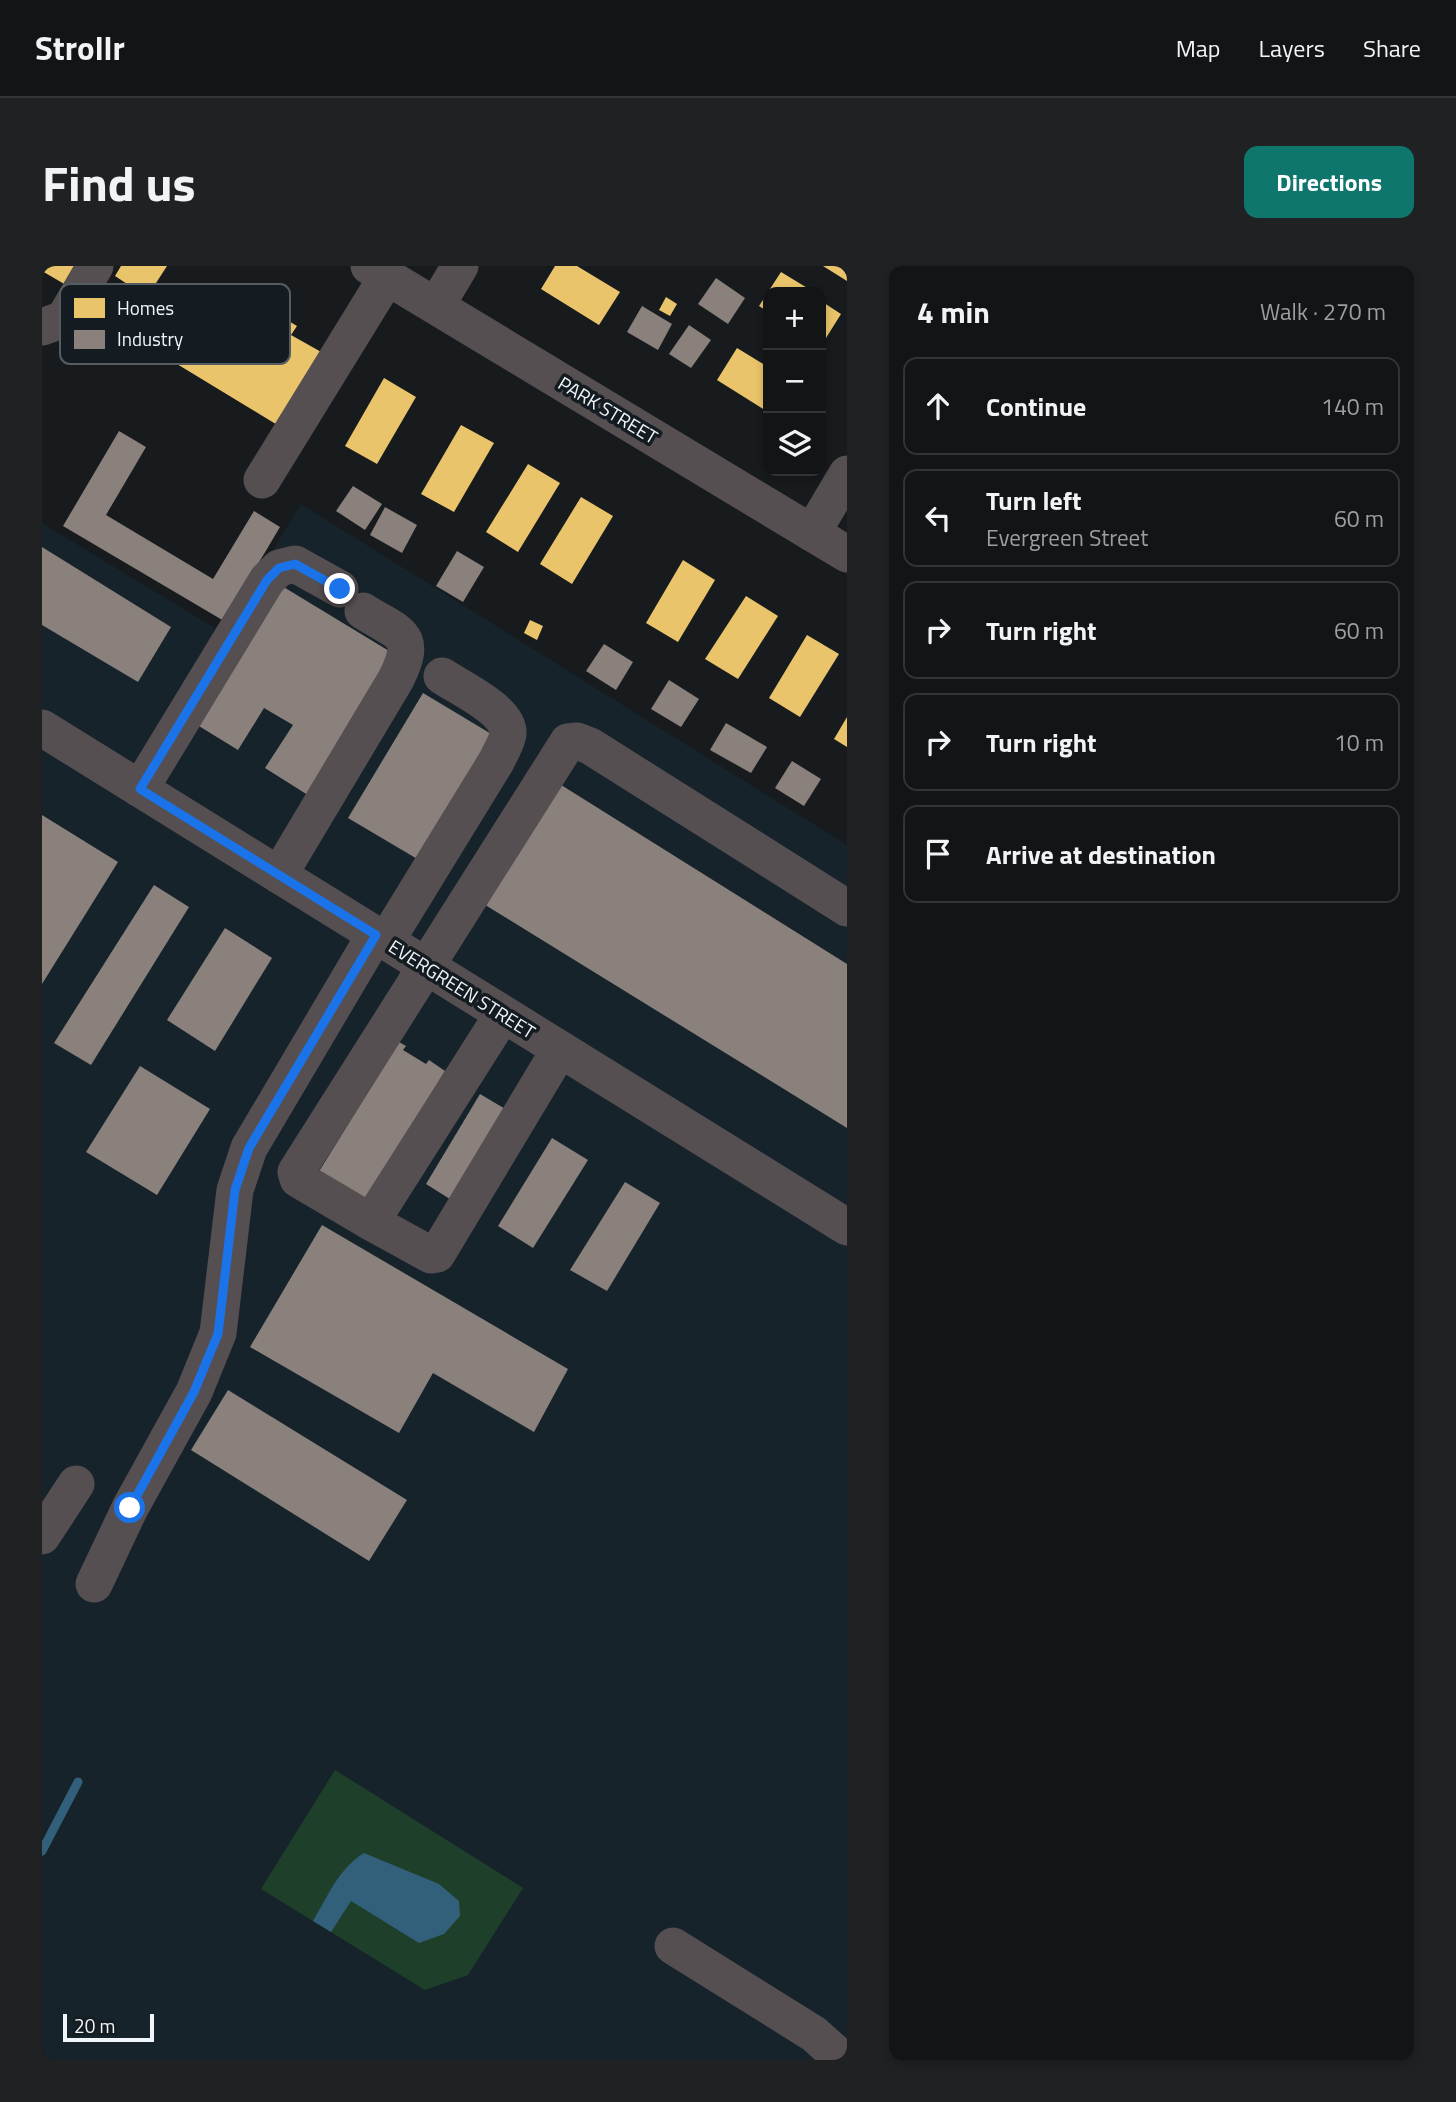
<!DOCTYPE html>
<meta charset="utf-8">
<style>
body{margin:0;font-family:"Titillium Web",sans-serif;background:#1f2123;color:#f1f3f6}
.controls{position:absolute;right:21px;top:21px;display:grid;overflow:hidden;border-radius:14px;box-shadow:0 4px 10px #0003}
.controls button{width:63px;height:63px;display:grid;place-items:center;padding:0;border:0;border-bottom:2px solid #313335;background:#121416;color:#f1f3f6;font:35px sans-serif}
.scale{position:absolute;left:21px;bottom:18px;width:91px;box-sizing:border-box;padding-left:7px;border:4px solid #eff5f9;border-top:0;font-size:19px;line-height:24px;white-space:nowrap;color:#eff5f9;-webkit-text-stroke:5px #141c22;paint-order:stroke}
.stop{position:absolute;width:21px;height:21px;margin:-16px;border:5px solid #1a73e8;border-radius:50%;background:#fff}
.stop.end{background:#1a73e8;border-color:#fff;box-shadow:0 2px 7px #0008}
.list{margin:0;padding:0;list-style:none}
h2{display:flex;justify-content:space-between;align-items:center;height:91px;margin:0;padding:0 28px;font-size:30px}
h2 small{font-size:23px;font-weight:400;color:#9c9ea1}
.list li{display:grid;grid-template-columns:46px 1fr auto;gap:21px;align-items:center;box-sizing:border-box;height:98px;margin:0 14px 14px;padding:0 14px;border:2px solid #313335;border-radius:14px}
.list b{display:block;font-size:26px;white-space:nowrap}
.list p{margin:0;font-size:23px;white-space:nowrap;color:#9c9ea1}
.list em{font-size:23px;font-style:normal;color:#9c9ea1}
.icon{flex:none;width:38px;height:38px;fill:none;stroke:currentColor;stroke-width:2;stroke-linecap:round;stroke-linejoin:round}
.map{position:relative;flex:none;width:805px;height:1794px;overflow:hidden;border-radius:14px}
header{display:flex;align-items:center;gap:42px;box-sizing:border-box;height:98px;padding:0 35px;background:#121416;border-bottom:2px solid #313335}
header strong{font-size:33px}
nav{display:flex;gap:38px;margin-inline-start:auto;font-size:24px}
.intro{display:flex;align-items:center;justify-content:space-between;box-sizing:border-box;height:168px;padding:0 42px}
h1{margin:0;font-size:49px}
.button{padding:18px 32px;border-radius:14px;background:#0f766e;color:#fff;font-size:24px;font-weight:700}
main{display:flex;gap:42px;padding:0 42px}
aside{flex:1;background:#121416;border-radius:14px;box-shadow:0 4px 10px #0003}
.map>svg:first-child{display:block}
</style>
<header>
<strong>Strollr</strong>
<nav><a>Map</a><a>Layers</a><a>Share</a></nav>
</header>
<div class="intro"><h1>Find us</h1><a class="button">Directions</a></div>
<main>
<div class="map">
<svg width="805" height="1794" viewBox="0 0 805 1794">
<rect width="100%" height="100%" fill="#181b1e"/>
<path fill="#16232b" d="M259,238l546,341v1215h-805v-1537l181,110z"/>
<path fill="#1e402b" d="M293,1504l188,118 -55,87 -43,15 -164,-101z"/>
<path fill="#325f7a" d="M322,1587l75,31 20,17 1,15 -16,18 -25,9 -68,-42 -20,31 -18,-11c15,-25 26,-53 51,-68z"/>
<g fill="#e9c46a">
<path d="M0,0h35l-11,19 -24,-14z"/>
<path d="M79,0h46l-20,31 -32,-21z"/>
<path d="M513,0h22l43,26 -21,33 -58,-36z"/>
<path d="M781,0h24v15z"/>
<path d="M739,6l33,20h-46v20l-9,-6z"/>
<path d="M176,19l27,16 6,-10 24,14 -7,13 10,6 4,-7 15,9 -6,9 32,18 -44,73 -107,-65z"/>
<path d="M624,31l11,7 -7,12 -11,-6z"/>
<path d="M779,35l20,13 -20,32z"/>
<path d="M695,82l31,19v45l-51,-32z"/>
<path d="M342,112l32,19 -39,67 -32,-18z"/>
<path d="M419,159l33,18 -40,69 -33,-18z"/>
<path d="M486,198l32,19 -42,69 -32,-20z"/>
<path d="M539,231l32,19 -41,68 -32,-20z"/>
<path d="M641,294l32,20 -37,62 -32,-19z"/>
<path d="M704,330l32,20 -40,63 -33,-20z"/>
<path d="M488,354l13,6 -6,14 -13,-7z"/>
<path d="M765,369l32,19 -39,63 -31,-19z"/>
<path d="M805,451v30l-13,-8z"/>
</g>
<g fill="#8a817c">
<path d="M674,12l29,20 -17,26 -30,-20z"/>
<path d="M600,40l30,18 -14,26 -31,-18z"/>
<path d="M647,59l22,15 -20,28 -22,-14z"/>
<path d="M77,165l27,16 -40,68 107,64 41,-68 26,16 -56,94 -161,-95z"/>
<path d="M311,220l29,18 -17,26 -29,-19z"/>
<path d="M343,241l32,18 -15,28 -32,-18z"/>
<path d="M0,281l129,80 -33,55 -96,-57z"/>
<path d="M415,285l27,16 -21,35 -27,-16z"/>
<path d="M235,317l117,71 -83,143 -46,-29 28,-43 -29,-17 -26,42 -44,-27z"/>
<path d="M562,378l29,18 -17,28 -30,-19z"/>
<path d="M627,414l30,19 -18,28 -30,-18z"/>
<path d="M381,427l70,42 -74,125 -71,-42z"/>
<path d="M684,457l41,24 -16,26 -41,-23z"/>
<path d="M750,495l29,18 -17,27 -29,-18z"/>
<path d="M516,517l289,181v164l-365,-225z"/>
<path d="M0,549l76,47 -76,122z"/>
<path d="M112,619l35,22 -98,158 -37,-22z"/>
<path d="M183,662l47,30 -57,93 -48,-31z"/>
<path d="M357,776l7,4 -3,4 23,14 3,-4 16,11 -79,131 -48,-29z"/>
<path d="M98,800l70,43 -53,86 -71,-43z"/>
<path d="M438,828l37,22 -56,90 -35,-22z"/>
<path d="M510,872l36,22 -55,88 -35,-22z"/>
<path d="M583,916l35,21 -53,88 -37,-21z"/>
<path d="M280,959l246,144 -34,63 -101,-59 -34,60 -149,-86z"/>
<path d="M186,1124l179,110 -38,61 -178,-111z"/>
</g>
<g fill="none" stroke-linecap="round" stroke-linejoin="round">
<path stroke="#325f7a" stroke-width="9" d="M0,1585l36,-69"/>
<g stroke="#564f52" stroke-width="37">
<path d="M327,0l478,288"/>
<path d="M394,40l24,-40"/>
<path d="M0,61l22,-8 31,-53"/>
<path d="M220,214l125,-203"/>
<path d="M770,267l35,-59"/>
<path d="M0,462l805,499"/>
<path d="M98,523l127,-209 12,-12 16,-4 45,25"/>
<path d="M237,609l117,-196c23,-46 3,-45 -33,-68"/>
<path d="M344,675l111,-181c3,-7 10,-18 11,-26 2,-23 -48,-46 -66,-58"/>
<path d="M461,748l-132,208 -73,-43 -2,-7 272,-430 9,-1 13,5 257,162"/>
<path d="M329,956l60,33 6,-1 123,-205"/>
<path d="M0,1270l34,-52"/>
<path d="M52,1318l36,-76 64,-116 24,-59 17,-143 14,-42 126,-213"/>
<path d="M631,1680l141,88 29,26"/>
</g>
</g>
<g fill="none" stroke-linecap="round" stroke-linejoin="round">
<path stroke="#1a73e8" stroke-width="9" d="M88,1242l64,-116 24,-58 17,-144 14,-42 127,-213 -236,-146 127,-209 12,-12 16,-4 45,25"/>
</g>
<g text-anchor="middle" stroke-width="7" stroke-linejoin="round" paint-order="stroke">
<g font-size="19" fill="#eff5f9" stroke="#141c22">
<text transform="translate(566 144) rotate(31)" y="7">PARK STREET</text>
<text transform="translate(420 723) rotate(32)" y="7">EVERGREEN STREET</text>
</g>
</g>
<rect x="18" y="18" width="230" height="80" rx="10" fill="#141c22" stroke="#565d62" stroke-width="2"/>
<rect x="32" y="32" width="31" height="20" fill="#e9c46a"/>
<rect x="32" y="64" width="31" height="19" fill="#8a817c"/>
<g font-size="19" fill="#eff5f9">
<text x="75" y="49">Homes</text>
<text x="75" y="80">Industry</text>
</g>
</svg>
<div class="controls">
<button>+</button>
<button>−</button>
<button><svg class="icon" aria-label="layers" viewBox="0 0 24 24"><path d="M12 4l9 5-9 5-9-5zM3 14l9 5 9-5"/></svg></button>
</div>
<div class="scale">20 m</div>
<div class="stop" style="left:88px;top:1242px"></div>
<div class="stop end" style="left:298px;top:323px"></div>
</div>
<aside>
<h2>4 min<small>Walk · 270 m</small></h2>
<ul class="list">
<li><svg class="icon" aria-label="ahead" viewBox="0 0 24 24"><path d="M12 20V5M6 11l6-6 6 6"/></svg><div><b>Continue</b></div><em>140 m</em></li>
<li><svg class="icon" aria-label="left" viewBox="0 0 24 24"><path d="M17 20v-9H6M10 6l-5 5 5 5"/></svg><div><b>Turn left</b><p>Evergreen Street</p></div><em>60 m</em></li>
<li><svg class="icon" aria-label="right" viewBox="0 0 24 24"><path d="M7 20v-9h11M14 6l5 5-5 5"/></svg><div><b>Turn right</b></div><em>60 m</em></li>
<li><svg class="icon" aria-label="right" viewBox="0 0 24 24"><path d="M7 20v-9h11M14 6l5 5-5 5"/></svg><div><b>Turn right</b></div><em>10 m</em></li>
<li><svg class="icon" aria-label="arrive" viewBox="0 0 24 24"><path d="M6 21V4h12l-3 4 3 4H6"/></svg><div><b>Arrive at destination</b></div></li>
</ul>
</aside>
</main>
